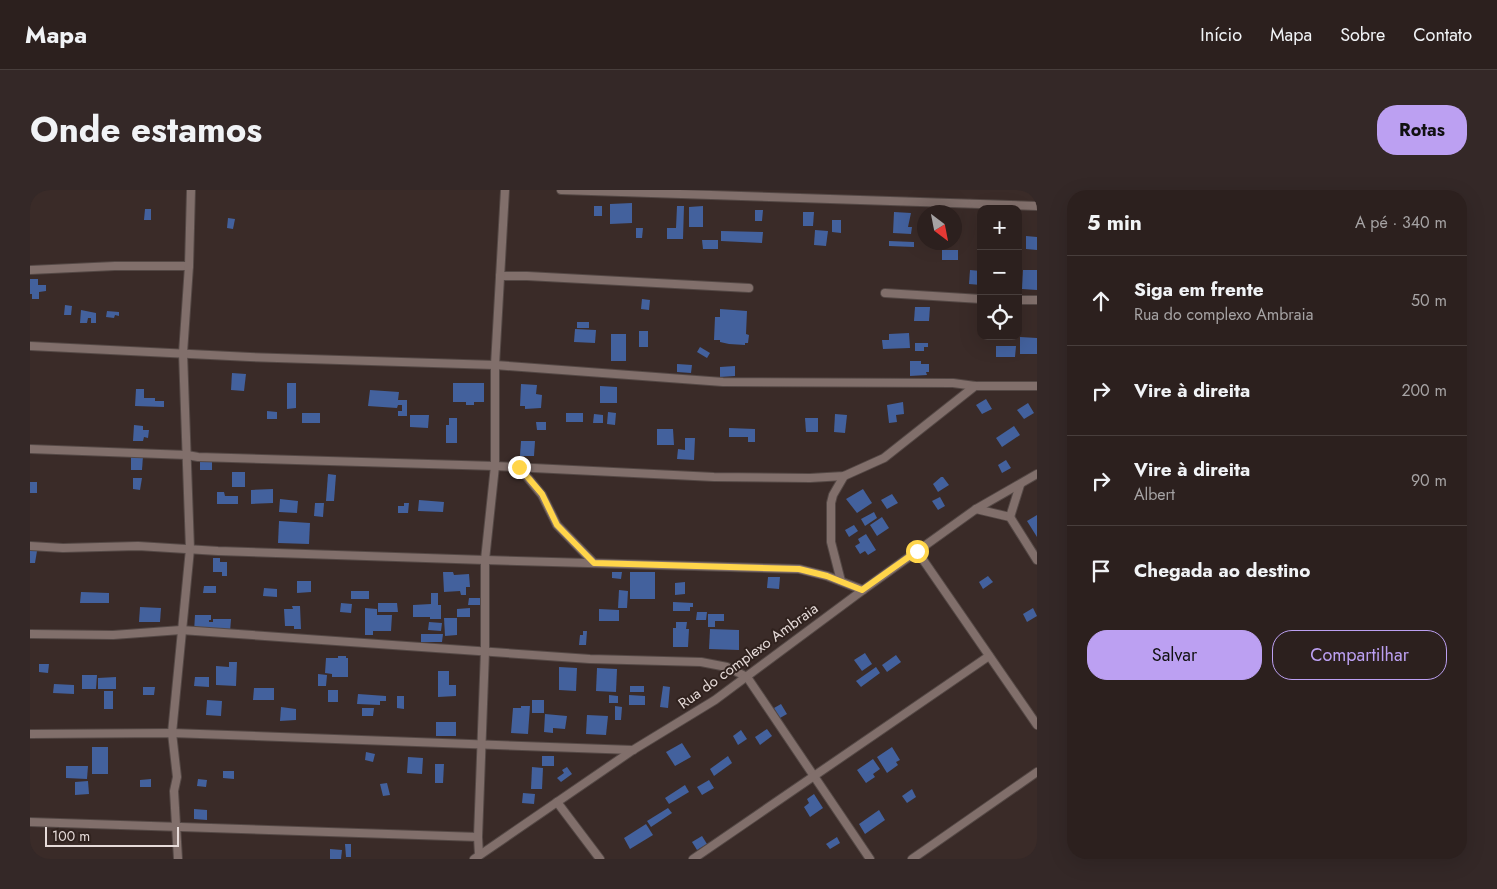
<!DOCTYPE html>
<html lang="pt">
<meta charset="utf-8">
<style>
body{margin:0;font-family:Jost,sans-serif;background:#342827;color:#f1f3f6}
.controls{position:absolute;right:15px;top:15px;display:grid;overflow:hidden;border-radius:10px;box-shadow:0 5px 20px #0002}
.controls button{width:45px;height:45px;display:grid;place-items:center;padding:0;border:0;border-bottom:1px solid #483e3c;background:#2c201e;color:#f1f3f6;font:25px sans-serif}
.compass{position:absolute;left:887px;top:15px;width:45px;height:45px;border-radius:50%;background:#2c201e;box-shadow:0 5px 20px #0002;rotate:148deg}
.scale{position:absolute;left:15px;bottom:12px;width:134px;box-sizing:border-box;padding-left:5px;border:2px solid #e6dbd9;border-top:0;font-size:14px;line-height:18px;white-space:nowrap;color:#e6dbd9;-webkit-text-stroke:4px #30221e;paint-order:stroke}
.stop{position:absolute;width:15px;height:15px;margin:-11px;border:4px solid #ffd54a;border-radius:50%;background:#fff}
.stop.end{background:#ffd54a;border-color:#fff;box-shadow:0 1px 5px #0008}
.list{margin:0;padding:0;list-style:none}
h2{display:flex;justify-content:space-between;align-items:center;height:65px;margin:0;padding:0 20px;font-size:21px}
h2 small{font-size:16px;font-weight:400;color:#a6a3a4}
.list li{display:grid;grid-template-columns:32px 1fr auto;gap:15px;align-items:center;box-sizing:border-box;height:90px;padding:0 20px;border-top:1px solid #483e3c}
.list b{display:block;font-size:19px;white-space:nowrap}
.list p{margin:0;font-size:16px;white-space:nowrap;color:#a6a3a4}
.list em{font-size:16px;font-style:normal;color:#a6a3a4}
.actions{display:flex;gap:10px;padding:15px 20px}
.actions a{flex:1;padding:11px 0;border:1px solid #bca0f2;border-radius:20px;text-align:center;font-size:18px;color:#bca0f2}
.actions .main{background:#bca0f2;color:#111}
.icon{flex:none;width:28px;height:28px;fill:none;stroke:currentColor;stroke-width:2;stroke-linecap:round;stroke-linejoin:round}
.map{position:relative;flex:none;width:1007px;height:669px;overflow:hidden;border-radius:20px}
header{display:flex;align-items:center;gap:30px;box-sizing:border-box;height:70px;padding:0 25px;background:#2c201e;border-bottom:1px solid #483e3c}
header strong{font-size:24px}
nav{display:flex;gap:28px;margin-inline-start:auto;font-size:18px}
.intro{display:flex;align-items:center;justify-content:space-between;box-sizing:border-box;height:120px;padding:0 30px}
h1{margin:0;font-size:35px}
.button{padding:12px 22px;border-radius:20px;background:#bca0f2;color:#111;font-size:18px;font-weight:700}
main{display:flex;gap:30px;padding:0 30px}
aside{flex:1;background:#2c201e;border-radius:20px;box-shadow:0 5px 20px #0002}
.map>svg:first-child{display:block}
</style>
<header>
<strong>Mapa</strong>
<nav><a>Início</a><a>Mapa</a><a>Sobre</a><a>Contato</a></nav>
</header>
<div class="intro"><h1>Onde estamos</h1><a class="button">Rotas</a></div>
<main>
<div class="map">
<svg width="1007" height="669" viewBox="0 0 1007 669">
<rect width="100%" height="100%" fill="#3a2b28"/>
<g fill="#43619d">
<path d="M602,13v20l-22,1v-20z"/>
<rect x="564" y="16" width="8" height="10"/>
<path d="M647,16h7l-1,33h-16v-11h9z"/>
<path d="M673,16v21h-14v-20z"/>
<path d="M115,19h6v11h-7z"/>
<path d="M725,20h8l-1,11h-7z"/>
<path d="M773,22h11l-1,14h-10z"/>
<path d="M864,22l17,1 -3,14h4l-1,7 -18,-1z"/>
<path d="M198,28l7,1 -2,10 -6,-1z"/>
<path d="M802,30h9v13l-9,-1z"/>
<path d="M606,38h7l-1,10h-6z"/>
<path d="M785,40l13,1 -2,15 -12,-1z"/>
<path d="M691,41l42,1 -1,11 -41,-2z"/>
<path d="M996,46l11,1v13l-11,-1z"/>
<path d="M672,50h16v9h-15z"/>
<path d="M859,51l25,1v5l-25,-1z"/>
<rect x="912" y="60" width="16" height="10"/>
<path d="M940,80l11,1v14l-12,-1z"/>
<path d="M993,80h14v20l-15,-1z"/>
<path d="M0,89h8v6h8v6l-7,1v7h-7v-5h-2z"/>
<path d="M612,109l8,1 -1,10 -8,-1z"/>
<path d="M35,115l7,1 -1,9h-7z"/>
<path d="M885,117h15l-1,14h-15z"/>
<path d="M690,119l27,2 -1,23 3,1 -1,8h-3v2l-16,-1 -9,-2v-2h-6l1,-23h5z"/>
<path d="M51,120l15,3v10h-5v-5h-3l-1,5h-7z"/>
<path d="M77,121l12,1v4l-4,-1 -1,3 -8,-1z"/>
<rect x="547" y="132" width="12" height="6"/>
<path d="M545,139l21,1 -1,13 -21,-1z"/>
<rect x="609" y="141" width="9" height="16"/>
<path d="M879,143l1,15 -27,1 -1,-9h7v-6z"/>
<rect x="581" y="144" width="15" height="27"/>
<path d="M990,147l17,1v16h-17z"/>
<path d="M885,153h13v4h-4v4h-9z"/>
<path d="M966,156h20l-1,11h-19z"/>
<path d="M670,157l10,6 -3,5 -10,-6z"/>
<path d="M880,171h11v3h8v8h-3l1,3 -17,1z"/>
<path d="M647,174l15,1 -1,8 -14,-1z"/>
<path d="M705,176v10l-15,1v-10z"/>
<path d="M202,183l14,1 -2,17 -13,-1z"/>
<path d="M257,193h9v25l-9,1z"/>
<path d="M423,193h31v19h-10v3h-8v-3h-13z"/>
<path d="M491,194l16,1 -1,9 6,1 -1,13 -16,1v-3h-5z"/>
<path d="M570,196l17,1v16h-17z"/>
<path d="M106,199h8v9h11v3h9v6l-29,-1z"/>
<path d="M340,200l29,2 -1,8h9v16h-9v-5h4v-6h-4l-1,3 -29,-2z"/>
<path d="M956,209l6,10 -10,5 -6,-9z"/>
<path d="M873,212l1,12 -8,1 1,7 -8,1 -2,-18z"/>
<path d="M998,213l6,10 -10,6 -7,-9z"/>
<path d="M237,221l10,1v7h-10z"/>
<path d="M578,222l8,1 -1,12 -8,-1z"/>
<rect x="272" y="223" width="18" height="10"/>
<rect x="536" y="223" width="17" height="9"/>
<path d="M564,224l9,1v8h-10z"/>
<path d="M805,224l12,1 -2,18 -11,-1z"/>
<path d="M380,225h19l-1,13 -18,-1z"/>
<path d="M419,228h8v25h-11v-18h3z"/>
<path d="M775,228h13v14h-12z"/>
<path d="M506,232h10v8h-9z"/>
<path d="M104,235l9,1v4h6l-1,8 -4,-1 -1,4h-10z"/>
<path d="M984,236l6,9 -18,12 -6,-9z"/>
<path d="M699,238l26,1v13h-7v-5h-19z"/>
<path d="M627,239h16l1,16h-17z"/>
<path d="M655,248h10l-1,22 -17,-1 1,-10 7,1z"/>
<path d="M491,251h14l-1,15h-14z"/>
<path d="M101,266h12l-1,14h-11z"/>
<path d="M976,270l5,8 -9,5 -4,-8z"/>
<rect x="170" y="271" width="12" height="9"/>
<rect x="202" y="282" width="13" height="15"/>
<path d="M298,284l8,1 -2,26h-8z"/>
<path d="M911,287h2l6,8 -11,7 -5,-8z"/>
<path d="M103,288h9l-2,12 -7,-1z"/>
<rect x="0" y="292" width="7" height="11"/>
<path d="M243,299v14l-22,1v-14z"/>
<path d="M833,299l9,14 -15,10 -11,-14z"/>
<path d="M187,302h7l1,4h13v8h-21z"/>
<path d="M862,304l6,9 -11,6 -6,-9z"/>
<path d="M910,307l5,9 -7,4 -6,-9z"/>
<path d="M250,309l18,2 -1,12 -18,-1z"/>
<path d="M389,310l25,2 -1,10 -25,-1z"/>
<path d="M285,313h9l-1,14 -9,-1z"/>
<path d="M374,313h5l-1,10h-10v-7h6z"/>
<path d="M844,322l3,6 -12,8 -4,-7z"/>
<path d="M1007,325v22l-10,-16z"/>
<path d="M852,327l7,11 -12,8 -7,-11z"/>
<path d="M249,331l31,2 -1,21 -31,-1z"/>
<path d="M824,335l4,6 -9,6 -4,-7z"/>
<path d="M836,344l10,16 -8,5 -3,-4 -5,3 -5,-8 5,-3 -2,-4z"/>
<path d="M0,360l7,1 -2,12h-5z"/>
<path d="M183,368h7v4h7v14h-5v-4h-9z"/>
<path d="M413,382h10l1,3 15,-1 1,13h-4v8h-5l-1,-4 -16,1z"/>
<path d="M582,382h10l-1,7 -9,-1z"/>
<rect x="600" y="382" width="25" height="27"/>
<path d="M958,386l5,6 -10,7 -4,-7z"/>
<path d="M738,387h12l-1,12 -12,-1z"/>
<path d="M267,391h14v11l-14,1z"/>
<path d="M655,392v12l-10,1v-12z"/>
<path d="M174,396h12v7h-13z"/>
<path d="M234,398l13,1v8l-14,-1z"/>
<path d="M589,400l9,1 -1,17h-9z"/>
<rect x="321" y="401" width="18" height="8"/>
<path d="M51,402l28,1v10h-29z"/>
<path d="M401,403h7v12h3v14h-11v-2h-17v-12l18,-1z"/>
<path d="M439,408h12v7h-13z"/>
<path d="M643,412l20,1v4h-3v4h-17z"/>
<path d="M311,413l11,1 -1,9 -11,-1z"/>
<path d="M348,413h19l1,9h-20z"/>
<path d="M262,416h8l1,23h-7v-3h-9l-1,-17h9z"/>
<path d="M110,417l21,1 -1,14h-21z"/>
<path d="M335,418l12,1v6h15l-1,16h-18v4h-8z"/>
<path d="M440,418v9h-13v-8z"/>
<path d="M1003,418l4,8 -10,6 -4,-8z"/>
<path d="M569,419l20,1v11h-20z"/>
<path d="M667,422h10l-1,8h-10z"/>
<path d="M678,424h16v7h-9v6h-7z"/>
<path d="M165,425h16v5h-2v2h4v-3h18l-1,13h-36z"/>
<path d="M414,428h13v17l-12,1z"/>
<path d="M399,432l13,1 -1,8 -13,-1z"/>
<path d="M646,432h11l-1,7h3l-1,18h-15v-19h3z"/>
<path d="M680,439l29,1v20l-30,-1z"/>
<path d="M553,441h4l-1,14h-7l1,-10h3z"/>
<path d="M391,444h22l-1,8h-21z"/>
<path d="M835,463l7,11 -10,7 -8,-11z"/>
<path d="M866,465l5,7 -14,10 -5,-7z"/>
<path d="M308,466h8v2h2v19h-16v-3l-7,-1 1,-15h12z"/>
<path d="M199,472h8l-1,24 -20,-1v-19l13,1z"/>
<path d="M9,474h10l-1,9 -9,-1z"/>
<path d="M529,477l18,1 -1,23 -17,-1z"/>
<path d="M846,477l4,6 -19,14 -5,-6z"/>
<path d="M567,478l20,1 -1,23 -20,-1z"/>
<path d="M408,481h11v14h7v11l-18,1z"/>
<path d="M288,484l9,1 -1,11h-8z"/>
<path d="M52,485h15l-1,14h-14z"/>
<path d="M86,487v12h-18v-11z"/>
<path d="M165,487h14v10l-15,-1z"/>
<path d="M24,494l20,1v9l-21,-1z"/>
<rect x="600" y="496" width="14" height="6"/>
<path d="M633,496l7,1 -2,21 -8,-1z"/>
<path d="M113,497h12l-1,8h-11z"/>
<path d="M224,498h20v12h-21z"/>
<rect x="298" y="500" width="10" height="12"/>
<rect x="74" y="501" width="9" height="18"/>
<path d="M328,504l28,2v5h-6v4l-23,-1z"/>
<path d="M579,505l9,1v7h-9z"/>
<path d="M599,505l16,1v9h-16z"/>
<path d="M367,506h7v13l-7,-1z"/>
<path d="M177,510l15,1 -1,15 -15,-1z"/>
<rect x="502" y="510" width="12" height="13"/>
<path d="M751,514l6,10 -7,4 -6,-10z"/>
<path d="M491,516h9l-2,28 -17,-1 2,-25h8z"/>
<path d="M585,516l7,1 -1,13h-6z"/>
<path d="M251,517l15,2v11l-16,1z"/>
<path d="M332,518h12l-1,8h-11z"/>
<path d="M515,524l22,2 -2,13 -12,-1v5l-9,-1z"/>
<path d="M557,525l21,1 -2,19 -20,-1z"/>
<rect x="406" y="532" width="20" height="14"/>
<path d="M737,539l5,7 -12,9 -5,-8z"/>
<path d="M711,540l6,9 -9,6 -5,-9z"/>
<path d="M652,553l9,14 -16,9 -9,-14z"/>
<rect x="62" y="557" width="16" height="27"/>
<path d="M862,557l8,13 -4,2 2,3 -11,8 -10,-16z"/>
<path d="M336,562l9,2 -2,8 -8,-2z"/>
<rect x="512" y="566" width="12" height="10"/>
<path d="M698,566l4,7 -18,13 -4,-7z"/>
<path d="M378,567l15,1 -1,16 -15,-1z"/>
<path d="M843,569l7,10 -7,5 2,3 -9,6 -9,-13z"/>
<path d="M405,574h9l-1,19h-8z"/>
<path d="M36,576h22l-1,13 -21,-1z"/>
<path d="M502,577l11,1 -1,21h-11z"/>
<path d="M537,577l5,7 -11,8 -4,-4 7,-5 -2,-3z"/>
<path d="M193,581h11v8l-11,-1z"/>
<path d="M121,589v8h-11v-7z"/>
<path d="M168,589l9,1 -1,7 -9,-1z"/>
<path d="M679,590l5,8 -12,7 -5,-8z"/>
<path d="M58,591l1,13 -14,1v-13z"/>
<path d="M357,593l3,12 -7,1 -3,-12z"/>
<path d="M655,595l4,7 -20,12 -4,-6z"/>
<path d="M882,599l4,8 -9,6 -5,-7z"/>
<path d="M493,603l12,1 -1,10 -12,-1z"/>
<path d="M784,604l9,14 -13,9 -6,-10 5,-4 -2,-4z"/>
<path d="M638,618l4,5 -21,14 -4,-6z"/>
<path d="M164,619l13,1v10l-13,-1z"/>
<path d="M849,620l6,10 -20,14 -6,-10z"/>
<path d="M616,634l7,11 -23,14 -6,-11z"/>
<path d="M672,646l5,8 -10,6 -5,-8z"/>
<path d="M807,647l3,6 -10,6 -4,-5z"/>
<path d="M315,654h6v13h-5z"/>
<path d="M300,659l12,1 -1,9h-11z"/>
</g>
<g fill="none" stroke-linecap="round" stroke-linejoin="round">
<g stroke="#544845" stroke-width="10">
<g id="minor">
<path d="M531,0l476,16"/>
<path d="M0,80l85,-4h74"/>
<path d="M470,86h27l222,12"/>
<path d="M855,103l96,6"/>
<path d="M988,110h19"/>
<path d="M0,156l220,11 245,8 228,17 230,1 22,3h62"/>
<path d="M0,259l157,6 11,2 297,9 219,11 96,1 34,-2 40,-18 91,-72"/>
<path d="M489,277l23,28 15,30 37,38"/>
<path d="M946,319l34,8 27,43"/>
<path d="M980,327l10,-32"/>
<path d="M0,356l33,2 75,-2 80,5 267,9 314,9 28,7 36,14"/>
<path d="M887,361l120,174"/>
<path d="M811,391l-10,-39v-39l2,-8 11,-19"/>
<path d="M0,444l83,1 68,-5 409,29 111,3 26,5 20,10 123,182"/>
<path d="M0,544l142,-1 461,17"/>
<path d="M527,612l43,57"/>
<path d="M0,632l448,15"/>
<path d="M449,665l-1,-18 7,-186v-91l10,-94v-101l10,-175"/>
<path d="M148,669l-4,-68 3,-14 -5,-44 18,-184 -7,-196 6,-87 2,-76"/>
<path d="M444,669l159,-109 82,-50 148,-110 113,-81 61,-35"/>
<path d="M663,669l296,-203"/>
<path d="M882,669l125,-87"/>
</g>
</g>
<use href="#minor" stroke="#816f6b" stroke-width="8"/>
</g>
<g fill="none" stroke-linecap="round" stroke-linejoin="round">
<path stroke="#ffd54a" stroke-width="6" d="M489,277l23,27 15,31 37,38 205,6 28,7 35,14 55,-39"/>
</g>
<g text-anchor="middle" stroke-width="4" stroke-linejoin="round" paint-order="stroke">
<g font-size="15" fill="#e6dbd9" stroke="#30221e">
<text transform="translate(718 466) rotate(-36)" y="5">Rua do complexo Ambraia</text>
</g>
</g>
</svg>
<div class="controls">
<button>+</button>
<button>−</button>
<button><svg class="icon" aria-label="locate" viewBox="0 0 24 24"><circle cx="12" cy="12" r="6"/><path d="M12 2v4M12 18v4M2 12h4M18 12h4"/></svg></button>
</div>
<svg class="compass" viewBox="-18 -18 36 36"><path d="M0-13l5 13h-10z" fill="#e53935"/><path d="M0 13l5-13h-10z" fill="#a6a3a4"/></svg>
<div class="scale">100 m</div>
<div class="stop" style="left:887px;top:361px"></div>
<div class="stop end" style="left:489px;top:277px"></div>
</div>
<aside>
<h2>5 min<small>A pé · 340 m</small></h2>
<ul class="list">
<li><svg class="icon" aria-label="ahead" viewBox="0 0 24 24"><path d="M12 20V5M6 11l6-6 6 6"/></svg><div><b>Siga em frente</b><p>Rua do complexo Ambraia</p></div><em>50 m</em></li>
<li><svg class="icon" aria-label="right" viewBox="0 0 24 24"><path d="M7 20v-9h11M14 6l5 5-5 5"/></svg><div><b>Vire à direita</b></div><em>200 m</em></li>
<li><svg class="icon" aria-label="right" viewBox="0 0 24 24"><path d="M7 20v-9h11M14 6l5 5-5 5"/></svg><div><b>Vire à direita</b><p>Albert</p></div><em>90 m</em></li>
<li><svg class="icon" aria-label="arrive" viewBox="0 0 24 24"><path d="M6 21V4h12l-3 4 3 4H6"/></svg><div><b>Chegada ao destino</b></div></li>
</ul>
<div class="actions"><a class="main">Salvar</a><a>Compartilhar</a></div>
</aside>
</main>
